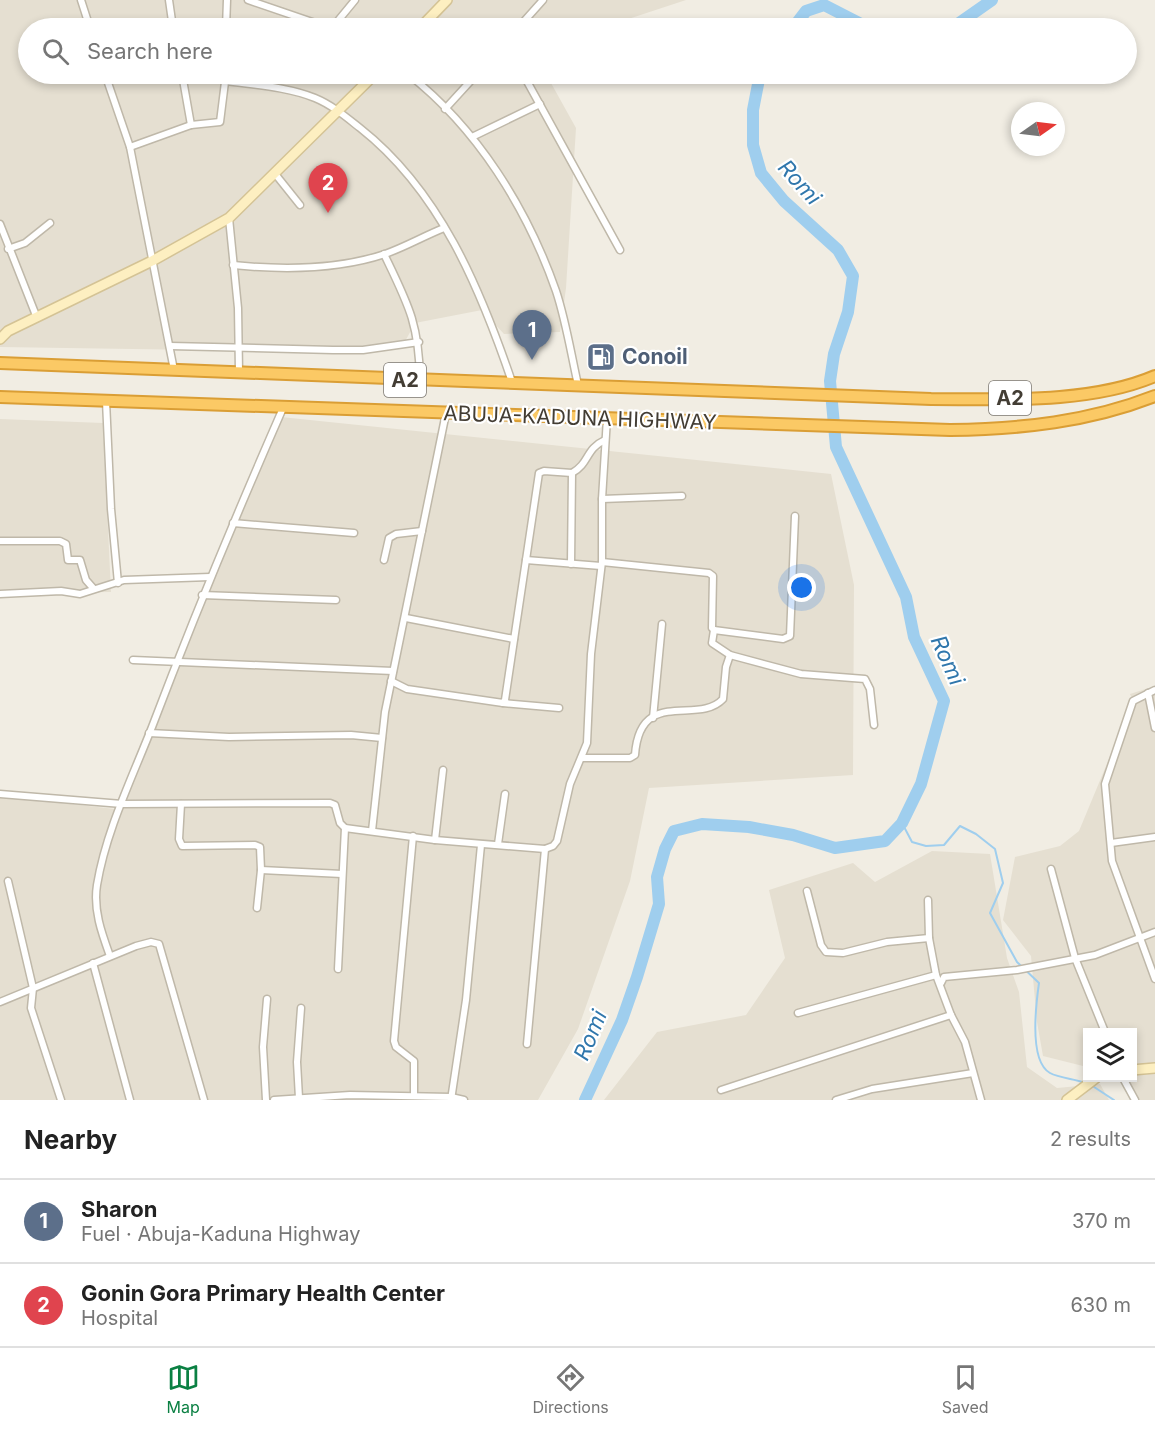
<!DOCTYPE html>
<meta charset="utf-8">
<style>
body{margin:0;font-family:Inter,sans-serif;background:#f2f2f2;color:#222}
.controls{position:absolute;right:18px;bottom:18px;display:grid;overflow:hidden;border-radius:0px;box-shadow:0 3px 9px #0003}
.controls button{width:54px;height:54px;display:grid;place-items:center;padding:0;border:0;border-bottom:2px solid #e0e0e0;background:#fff;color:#222;font:30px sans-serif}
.compass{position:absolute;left:1011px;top:102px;width:54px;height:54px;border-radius:50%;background:#fff;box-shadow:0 3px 9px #0003;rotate:76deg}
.you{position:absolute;left:802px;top:588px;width:21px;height:21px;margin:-15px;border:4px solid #fff;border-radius:50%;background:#1a73e8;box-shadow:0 0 0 9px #1a73e833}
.badge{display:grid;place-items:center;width:39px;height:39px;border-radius:50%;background:#0b8043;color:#fff;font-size:20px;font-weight:700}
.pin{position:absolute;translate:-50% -50px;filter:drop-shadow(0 2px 3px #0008)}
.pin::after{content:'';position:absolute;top:32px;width:21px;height:18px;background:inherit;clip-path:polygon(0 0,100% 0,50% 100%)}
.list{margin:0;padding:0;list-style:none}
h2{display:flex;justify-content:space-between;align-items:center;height:78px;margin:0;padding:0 24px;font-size:26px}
h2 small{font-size:20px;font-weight:400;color:#767676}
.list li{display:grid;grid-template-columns:39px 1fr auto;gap:18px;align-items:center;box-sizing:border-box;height:84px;padding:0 24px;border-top:2px solid #e0e0e0}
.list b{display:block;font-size:22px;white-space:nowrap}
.list p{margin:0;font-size:20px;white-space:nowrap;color:#767676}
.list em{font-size:20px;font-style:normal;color:#767676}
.icon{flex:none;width:33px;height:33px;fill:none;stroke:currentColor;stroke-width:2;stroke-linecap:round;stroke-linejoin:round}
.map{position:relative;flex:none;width:1155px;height:1100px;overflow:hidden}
.search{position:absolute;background:#fff;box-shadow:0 3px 9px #0003;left:18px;right:18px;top:18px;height:66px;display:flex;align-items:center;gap:15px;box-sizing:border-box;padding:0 21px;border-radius:33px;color:#767676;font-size:22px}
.sheet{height:246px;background:#fff}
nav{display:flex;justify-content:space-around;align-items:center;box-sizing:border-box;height:84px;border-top:2px solid #e0e0e0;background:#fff;font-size:16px;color:#767676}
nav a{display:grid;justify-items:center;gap:3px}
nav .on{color:#0b8043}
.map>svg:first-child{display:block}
</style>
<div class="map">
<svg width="1155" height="1100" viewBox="0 0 1155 1100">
<rect width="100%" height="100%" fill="#f1ede3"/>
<g fill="#e5dfd1">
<path d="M0,0h686l-85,28h-573v46h518l30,54 -10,160 -6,44 -56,2 -22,-24 -67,13 -13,24 -203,3 -199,-3z"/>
<path d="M281,417l550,57 23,111 -1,190 -204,13 -19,93 -52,148 -40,71h-538v-304l115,13z"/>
<path d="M0,419l103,4 8,169 -111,1z"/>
<path d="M1155,686v414h-25l-7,-21 -4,-1h13v-46h-44l-1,35 -44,-11 -6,-34 -6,-66 -28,-36 12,-63 45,-11 19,-15 54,-130 -3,-7z"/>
<path d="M932,851l58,3 17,104 12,34 8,75 30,21 43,-4 9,16h-505l53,-68 89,-17 39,-57 -16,-68 84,-27 22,19z"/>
</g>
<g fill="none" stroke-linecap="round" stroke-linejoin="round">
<g stroke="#9fceee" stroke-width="2">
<path d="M902,823l10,19 14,4 18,-1 16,-19 16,8 19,15 8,34 -13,30 27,49 22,21c-3,21 -10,78 11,90 9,5 25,6 36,10"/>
<path d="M1091,1085l23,15"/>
</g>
<g stroke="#9fceee" stroke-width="12">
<path d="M793,28l13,-17 18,-6 45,23"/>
<path d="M879,28l20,-4 56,2 37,-26"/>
<path d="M585,1100l37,-80 15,-43 22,-73 -2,-27 8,-28 9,-18 28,-7 47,3 44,8 42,13 50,-7 17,-18 19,-39 23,-83 -30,-64 -8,-40 -70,-150 -6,-66 4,-27 14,-42 5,-36 -15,-26 -54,-49 -23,-28 -8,-28v-35l7,-36"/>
</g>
<g stroke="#bfb8a9" stroke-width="9">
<g id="street">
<path d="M81,0l9,28"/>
<path d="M169,0l4,28"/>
<path d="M248,0l82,28"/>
<path d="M226,28l1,-28"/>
<path d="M332,28l23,-28"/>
<path d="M518,28l25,-28"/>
<path d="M105,74l25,73 44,223"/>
<path d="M182,74l9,51"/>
<path d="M408,74c69,54 119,134 148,217 10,30 15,63 22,94"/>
<path d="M523,74l97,176"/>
<path d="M226,81c29,4 62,6 89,17 17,7 31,19 45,30 80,63 120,160 152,254"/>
<path d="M445,109l32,-35"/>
<path d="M472,137l68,-33"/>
<path d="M130,147l61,-22 29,-3 6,-48"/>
<path d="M276,175l24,30"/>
<path d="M229,218l9,90 1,64"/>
<path d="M0,224l37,94"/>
<path d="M8,249l17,-6 25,-20"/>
<path d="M384,254c24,50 35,69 36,126"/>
<path d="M233,265c49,5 104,5 152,-11 20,-7 39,-18 59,-26"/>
<path d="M170,346l163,4h30l56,-8"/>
<path d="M106,401l5,108 7,74"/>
<path d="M602,499l80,-3"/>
<path d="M233,523l121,10"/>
<path d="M0,541h60l6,3 2,16h12l6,20 7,8"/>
<path d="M384,560l5,-22 7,-4 26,-3"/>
<path d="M526,560l75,6"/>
<path d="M602,562l107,11 4,3 -1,52 2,2 -2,13 18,12 71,19 64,5 5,10 4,36"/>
<path d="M571,564l1,-91"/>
<path d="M0,594l61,-3 19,3 44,-14 86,-3"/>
<path d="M202,595l134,5"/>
<path d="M406,618l108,21"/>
<path d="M714,630l69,9 7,-3 5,-120"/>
<path d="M133,660l260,11"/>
<path d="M391,681l16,8 96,14 2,-3 34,-227 5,-2 28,2c18,-10 13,-24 33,-33"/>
<path d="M1155,690l-22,11 -28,83 7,77 43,118"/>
<path d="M1148,693l7,35"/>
<path d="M503,703l56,5"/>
<path d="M653,718l9,-94"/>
<path d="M149,733l80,4 122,-2 31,3"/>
<path d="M582,758h48l5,-3c5,-69 63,-29 88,-56l3,-32 4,-12"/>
<path d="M0,794l122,10 208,-1 5,2 5,18 5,5 90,12 110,9 8,-3 4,-5 13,-57 17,-41 4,-89 11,-92v-63l5,-81"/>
<path d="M181,804l-2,35 3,7 73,-1 5,2 1,23 -4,38"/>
<path d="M372,831l13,-119 61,-299"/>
<path d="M413,836l-19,205 2,6 18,14v35"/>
<path d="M435,840l8,-70"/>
<path d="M1111,843l44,-6"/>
<path d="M498,844l7,-50"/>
<path d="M1051,869l24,89 30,74"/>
<path d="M261,870l81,4"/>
<path d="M8,881l25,107 -2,20 30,92"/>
<path d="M807,891l14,54 5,7 17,1 44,-11 42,-4"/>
<path d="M928,900l1,38 7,37 15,40 14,27 16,58"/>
<path d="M110,956c-8,-22 -17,-46 -13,-71 9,-54 35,-107 55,-158 41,-108 85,-214 131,-319"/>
<path d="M93,963l37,137"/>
<path d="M338,969l7,-141"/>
<path d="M941,983l3,-6 73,-7 78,-15 60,-23"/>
<path d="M0,1002l136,-56 15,-4 8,2 45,156"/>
<path d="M798,1013l138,-38"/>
<path d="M527,1044l18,-195"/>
<path d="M1123,1078l12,22"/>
<path d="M721,1090l230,-75"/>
<path d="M299,1098l-2,-36 4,-54"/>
<path d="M266,1100l-3,-53 4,-48"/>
<path d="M274,1100l76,-5 101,2 13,3"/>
<path d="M451,1100l15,-100 15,-155"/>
<path d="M836,1100l36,-11 101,-16"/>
</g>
</g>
<g stroke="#d4c395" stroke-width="12">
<g id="secondary">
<path d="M420,28l27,-28"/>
<path d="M0,339l8,-8 144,-70 77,-43 146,-144"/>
<path d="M1132,1070l23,-2"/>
<path d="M1067,1100l29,-22"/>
</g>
</g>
<g stroke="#da9e35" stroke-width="14">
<g id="highway">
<path d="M0,363l931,36c70,0 159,5 224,-23"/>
<path d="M0,397l950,33c71,-1 139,-8 205,-34"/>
</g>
</g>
<use href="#street" stroke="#fff" stroke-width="6"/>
<use href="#secondary" stroke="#fdefc1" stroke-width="9"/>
<use href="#highway" stroke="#fbc965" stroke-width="10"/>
</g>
<defs>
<g id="fuel-square" transform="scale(1.5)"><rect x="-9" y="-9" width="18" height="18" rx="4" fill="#5c6f8a" stroke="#fff"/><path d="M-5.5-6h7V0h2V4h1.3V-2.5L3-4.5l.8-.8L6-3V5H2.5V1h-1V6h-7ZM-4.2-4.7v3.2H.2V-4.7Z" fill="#fff"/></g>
</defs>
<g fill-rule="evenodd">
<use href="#fuel-square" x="601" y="357"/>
</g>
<g text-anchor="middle" stroke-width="4.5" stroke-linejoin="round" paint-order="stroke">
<g fill="#fff" stroke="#7b7771" stroke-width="1.5">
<rect x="384" y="363" width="42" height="34" rx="4.5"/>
<rect x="989" y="381" width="42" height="34" rx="4.5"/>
</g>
<g font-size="20" font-weight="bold" fill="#433d34">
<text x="405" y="387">A2</text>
<text x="1010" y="405">A2</text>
</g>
<g font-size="21" font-weight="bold" fill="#4e5e75" stroke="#fff" text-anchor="start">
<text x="622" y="364">Conoil</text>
</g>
<g font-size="21" fill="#433d34" stroke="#fff">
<text transform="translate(580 418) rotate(2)" y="7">ABUJA-KADUNA HIGHWAY</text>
</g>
<g font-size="22" font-style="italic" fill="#3077ac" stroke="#fff">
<text transform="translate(800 182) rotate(48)" y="8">Romi</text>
<text transform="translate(948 660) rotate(66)" y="8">Romi</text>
<text transform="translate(590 1035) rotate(-67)" y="8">Romi</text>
</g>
</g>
</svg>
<div class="controls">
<button><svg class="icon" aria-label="layers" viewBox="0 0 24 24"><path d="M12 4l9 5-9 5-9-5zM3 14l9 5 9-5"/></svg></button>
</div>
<svg class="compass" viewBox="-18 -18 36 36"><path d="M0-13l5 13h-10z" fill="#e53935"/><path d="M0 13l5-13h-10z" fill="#767676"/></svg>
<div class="you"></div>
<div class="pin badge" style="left:532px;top:360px;background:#5c6f8a">1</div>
<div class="pin badge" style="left:328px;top:213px;background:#e0444e">2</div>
<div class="search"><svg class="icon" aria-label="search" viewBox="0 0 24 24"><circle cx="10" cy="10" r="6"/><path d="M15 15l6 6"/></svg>Search here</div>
</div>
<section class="sheet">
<h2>Nearby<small>2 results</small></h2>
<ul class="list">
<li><span class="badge" style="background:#5c6f8a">1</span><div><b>Sharon</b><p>Fuel · Abuja-Kaduna Highway</p></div><em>370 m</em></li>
<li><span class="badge" style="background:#e0444e">2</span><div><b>Gonin Gora Primary Health Center</b><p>Hospital</p></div><em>630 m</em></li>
</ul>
</section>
<nav>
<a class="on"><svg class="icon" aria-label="map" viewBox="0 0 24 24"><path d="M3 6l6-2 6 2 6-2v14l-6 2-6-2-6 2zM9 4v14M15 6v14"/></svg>Map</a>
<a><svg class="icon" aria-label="directions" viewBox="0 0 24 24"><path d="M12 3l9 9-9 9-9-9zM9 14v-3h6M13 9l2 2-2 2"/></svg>Directions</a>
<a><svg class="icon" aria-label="saved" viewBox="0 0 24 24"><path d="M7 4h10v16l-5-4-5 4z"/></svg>Saved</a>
</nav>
